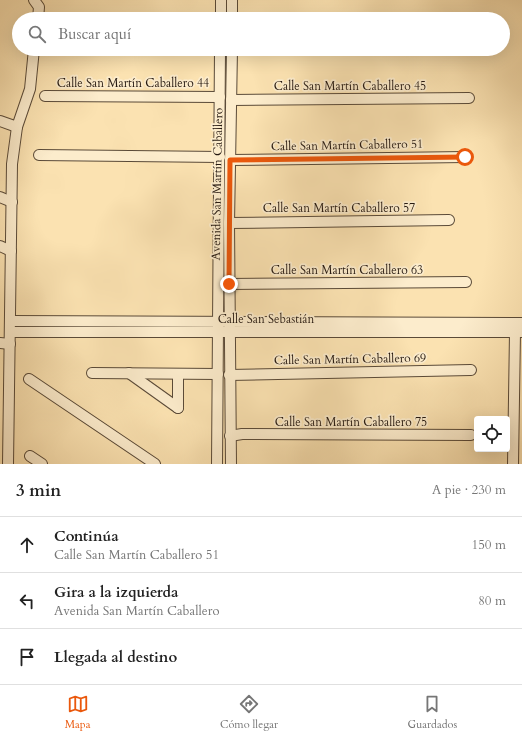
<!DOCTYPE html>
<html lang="es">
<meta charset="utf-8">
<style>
body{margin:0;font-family:Cardo,serif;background:#f2f2f2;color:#222}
.controls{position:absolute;right:12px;bottom:12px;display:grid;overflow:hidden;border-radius:4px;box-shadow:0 4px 16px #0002}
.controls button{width:36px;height:36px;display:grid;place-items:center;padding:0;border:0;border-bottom:1px solid #e0e0e0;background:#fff;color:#222;font:20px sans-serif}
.stop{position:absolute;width:12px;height:12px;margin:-9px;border:3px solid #ea580c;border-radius:50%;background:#fff}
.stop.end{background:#ea580c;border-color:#fff;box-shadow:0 1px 4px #0008}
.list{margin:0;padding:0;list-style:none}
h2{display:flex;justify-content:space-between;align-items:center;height:52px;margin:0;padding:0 16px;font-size:17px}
h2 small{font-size:13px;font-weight:400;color:#767676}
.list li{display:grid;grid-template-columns:26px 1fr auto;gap:12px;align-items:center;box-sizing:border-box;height:56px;padding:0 16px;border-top:1px solid #e0e0e0}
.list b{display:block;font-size:15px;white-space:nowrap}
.list p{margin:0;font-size:13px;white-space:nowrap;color:#767676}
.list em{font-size:13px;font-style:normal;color:#767676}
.icon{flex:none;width:22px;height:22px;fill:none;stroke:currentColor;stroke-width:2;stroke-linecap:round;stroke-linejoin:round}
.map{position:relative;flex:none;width:522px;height:464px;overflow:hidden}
.search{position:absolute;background:#fff;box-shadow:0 4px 16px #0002;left:12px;right:12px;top:12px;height:44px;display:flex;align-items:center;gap:10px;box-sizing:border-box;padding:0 14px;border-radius:22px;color:#767676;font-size:15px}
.sheet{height:220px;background:#fff}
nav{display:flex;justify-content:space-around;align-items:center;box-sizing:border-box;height:56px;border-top:1px solid #e0e0e0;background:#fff;font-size:11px;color:#767676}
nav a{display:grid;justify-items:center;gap:2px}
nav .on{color:#ea580c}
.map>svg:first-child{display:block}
</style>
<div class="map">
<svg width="522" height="464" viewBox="0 0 522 464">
<rect width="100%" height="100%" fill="#fbe2b1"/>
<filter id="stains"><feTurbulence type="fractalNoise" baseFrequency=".005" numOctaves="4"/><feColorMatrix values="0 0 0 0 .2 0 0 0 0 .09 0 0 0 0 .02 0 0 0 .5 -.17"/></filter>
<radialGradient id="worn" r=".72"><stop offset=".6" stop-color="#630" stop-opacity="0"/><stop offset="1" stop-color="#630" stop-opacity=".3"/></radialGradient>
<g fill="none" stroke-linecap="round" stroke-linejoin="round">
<g stroke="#5a4a38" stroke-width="12">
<g id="minor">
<path d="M34,0l5,7 -1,12"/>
<path d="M221,19v-19"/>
<path d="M232,19v-19"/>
<path d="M45,96l175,1"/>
<path d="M231,100l238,-2"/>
<path d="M0,121l17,6"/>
<path d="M39,155l181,2"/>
<path d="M230,160l235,-3"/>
<path d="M0,197l12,5"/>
<path d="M229,223l220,-3"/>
<path d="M0,246l11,5"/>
<path d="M229,284l237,-2"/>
<path d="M10,321l512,2"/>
<path d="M10,332h512"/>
<path d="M0,343l10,1"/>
<path d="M92,373l126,1"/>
<path d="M129,373l49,35"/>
<path d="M229,375l242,-5"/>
<path d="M29,379l126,85"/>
<path d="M178,408v-34"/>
<path d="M230,436l12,-2 229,1"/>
<path d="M30,456l12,8"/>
<path d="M8,464l4,-300 5,-37 13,-38 4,-40"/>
<path d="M217,464l3,-415"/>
<path d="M231,464l-2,-241 3,-174"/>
<path d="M513,464l2,-132"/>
</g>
</g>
<use href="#minor" stroke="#fceccc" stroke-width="10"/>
</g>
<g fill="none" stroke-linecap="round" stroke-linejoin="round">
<path stroke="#ea580c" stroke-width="5" d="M229,284l1,-124 235,-3"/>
</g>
<g text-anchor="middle" stroke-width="3.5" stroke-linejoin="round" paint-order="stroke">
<g font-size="12" fill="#241810" stroke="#fceccc">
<text x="133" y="87">Calle San Martín Caballero 44</text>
<text x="350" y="90">Calle San Martín Caballero 45</text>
<text transform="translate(347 145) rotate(-1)" y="4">Calle San Martín Caballero 51</text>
<text transform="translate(217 184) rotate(-89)" y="4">Avenida San Martín Caballero</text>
<text x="339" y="212">Calle San Martín Caballero 57</text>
<text x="347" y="274">Calle San Martín Caballero 63</text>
<text x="266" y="323">Calle San Sebastián</text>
<text transform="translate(350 359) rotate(-1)" y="4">Calle San Martín Caballero 69</text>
<text x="351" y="426">Calle San Martín Caballero 75</text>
</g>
</g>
<rect width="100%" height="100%" filter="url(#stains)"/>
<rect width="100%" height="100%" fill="url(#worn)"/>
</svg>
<div class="controls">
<button><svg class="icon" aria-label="locate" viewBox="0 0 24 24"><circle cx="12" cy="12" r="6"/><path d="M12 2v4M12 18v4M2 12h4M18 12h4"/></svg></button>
</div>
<div class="stop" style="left:465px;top:157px"></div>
<div class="stop end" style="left:229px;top:284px"></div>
<div class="search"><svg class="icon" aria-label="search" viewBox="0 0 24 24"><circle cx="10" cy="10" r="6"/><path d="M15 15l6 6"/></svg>Buscar aquí</div>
</div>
<section class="sheet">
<h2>3 min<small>A pie · 230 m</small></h2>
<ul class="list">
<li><svg class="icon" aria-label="ahead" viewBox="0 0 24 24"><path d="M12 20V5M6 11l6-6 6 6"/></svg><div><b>Continúa</b><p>Calle San Martín Caballero 51</p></div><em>150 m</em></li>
<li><svg class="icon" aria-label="left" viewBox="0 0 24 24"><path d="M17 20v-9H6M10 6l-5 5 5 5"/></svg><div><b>Gira a la izquierda</b><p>Avenida San Martín Caballero</p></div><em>80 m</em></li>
<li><svg class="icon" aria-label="arrive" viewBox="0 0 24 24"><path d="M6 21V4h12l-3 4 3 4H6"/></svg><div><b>Llegada al destino</b></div></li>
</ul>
</section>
<nav>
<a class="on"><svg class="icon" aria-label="map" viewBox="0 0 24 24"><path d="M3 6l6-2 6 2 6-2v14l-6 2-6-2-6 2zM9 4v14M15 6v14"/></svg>Mapa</a>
<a><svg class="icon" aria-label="directions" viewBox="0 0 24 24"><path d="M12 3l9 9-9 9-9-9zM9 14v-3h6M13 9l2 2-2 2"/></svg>Cómo llegar</a>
<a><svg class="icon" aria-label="saved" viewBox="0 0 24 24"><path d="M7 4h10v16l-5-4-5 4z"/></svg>Guardados</a>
</nav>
